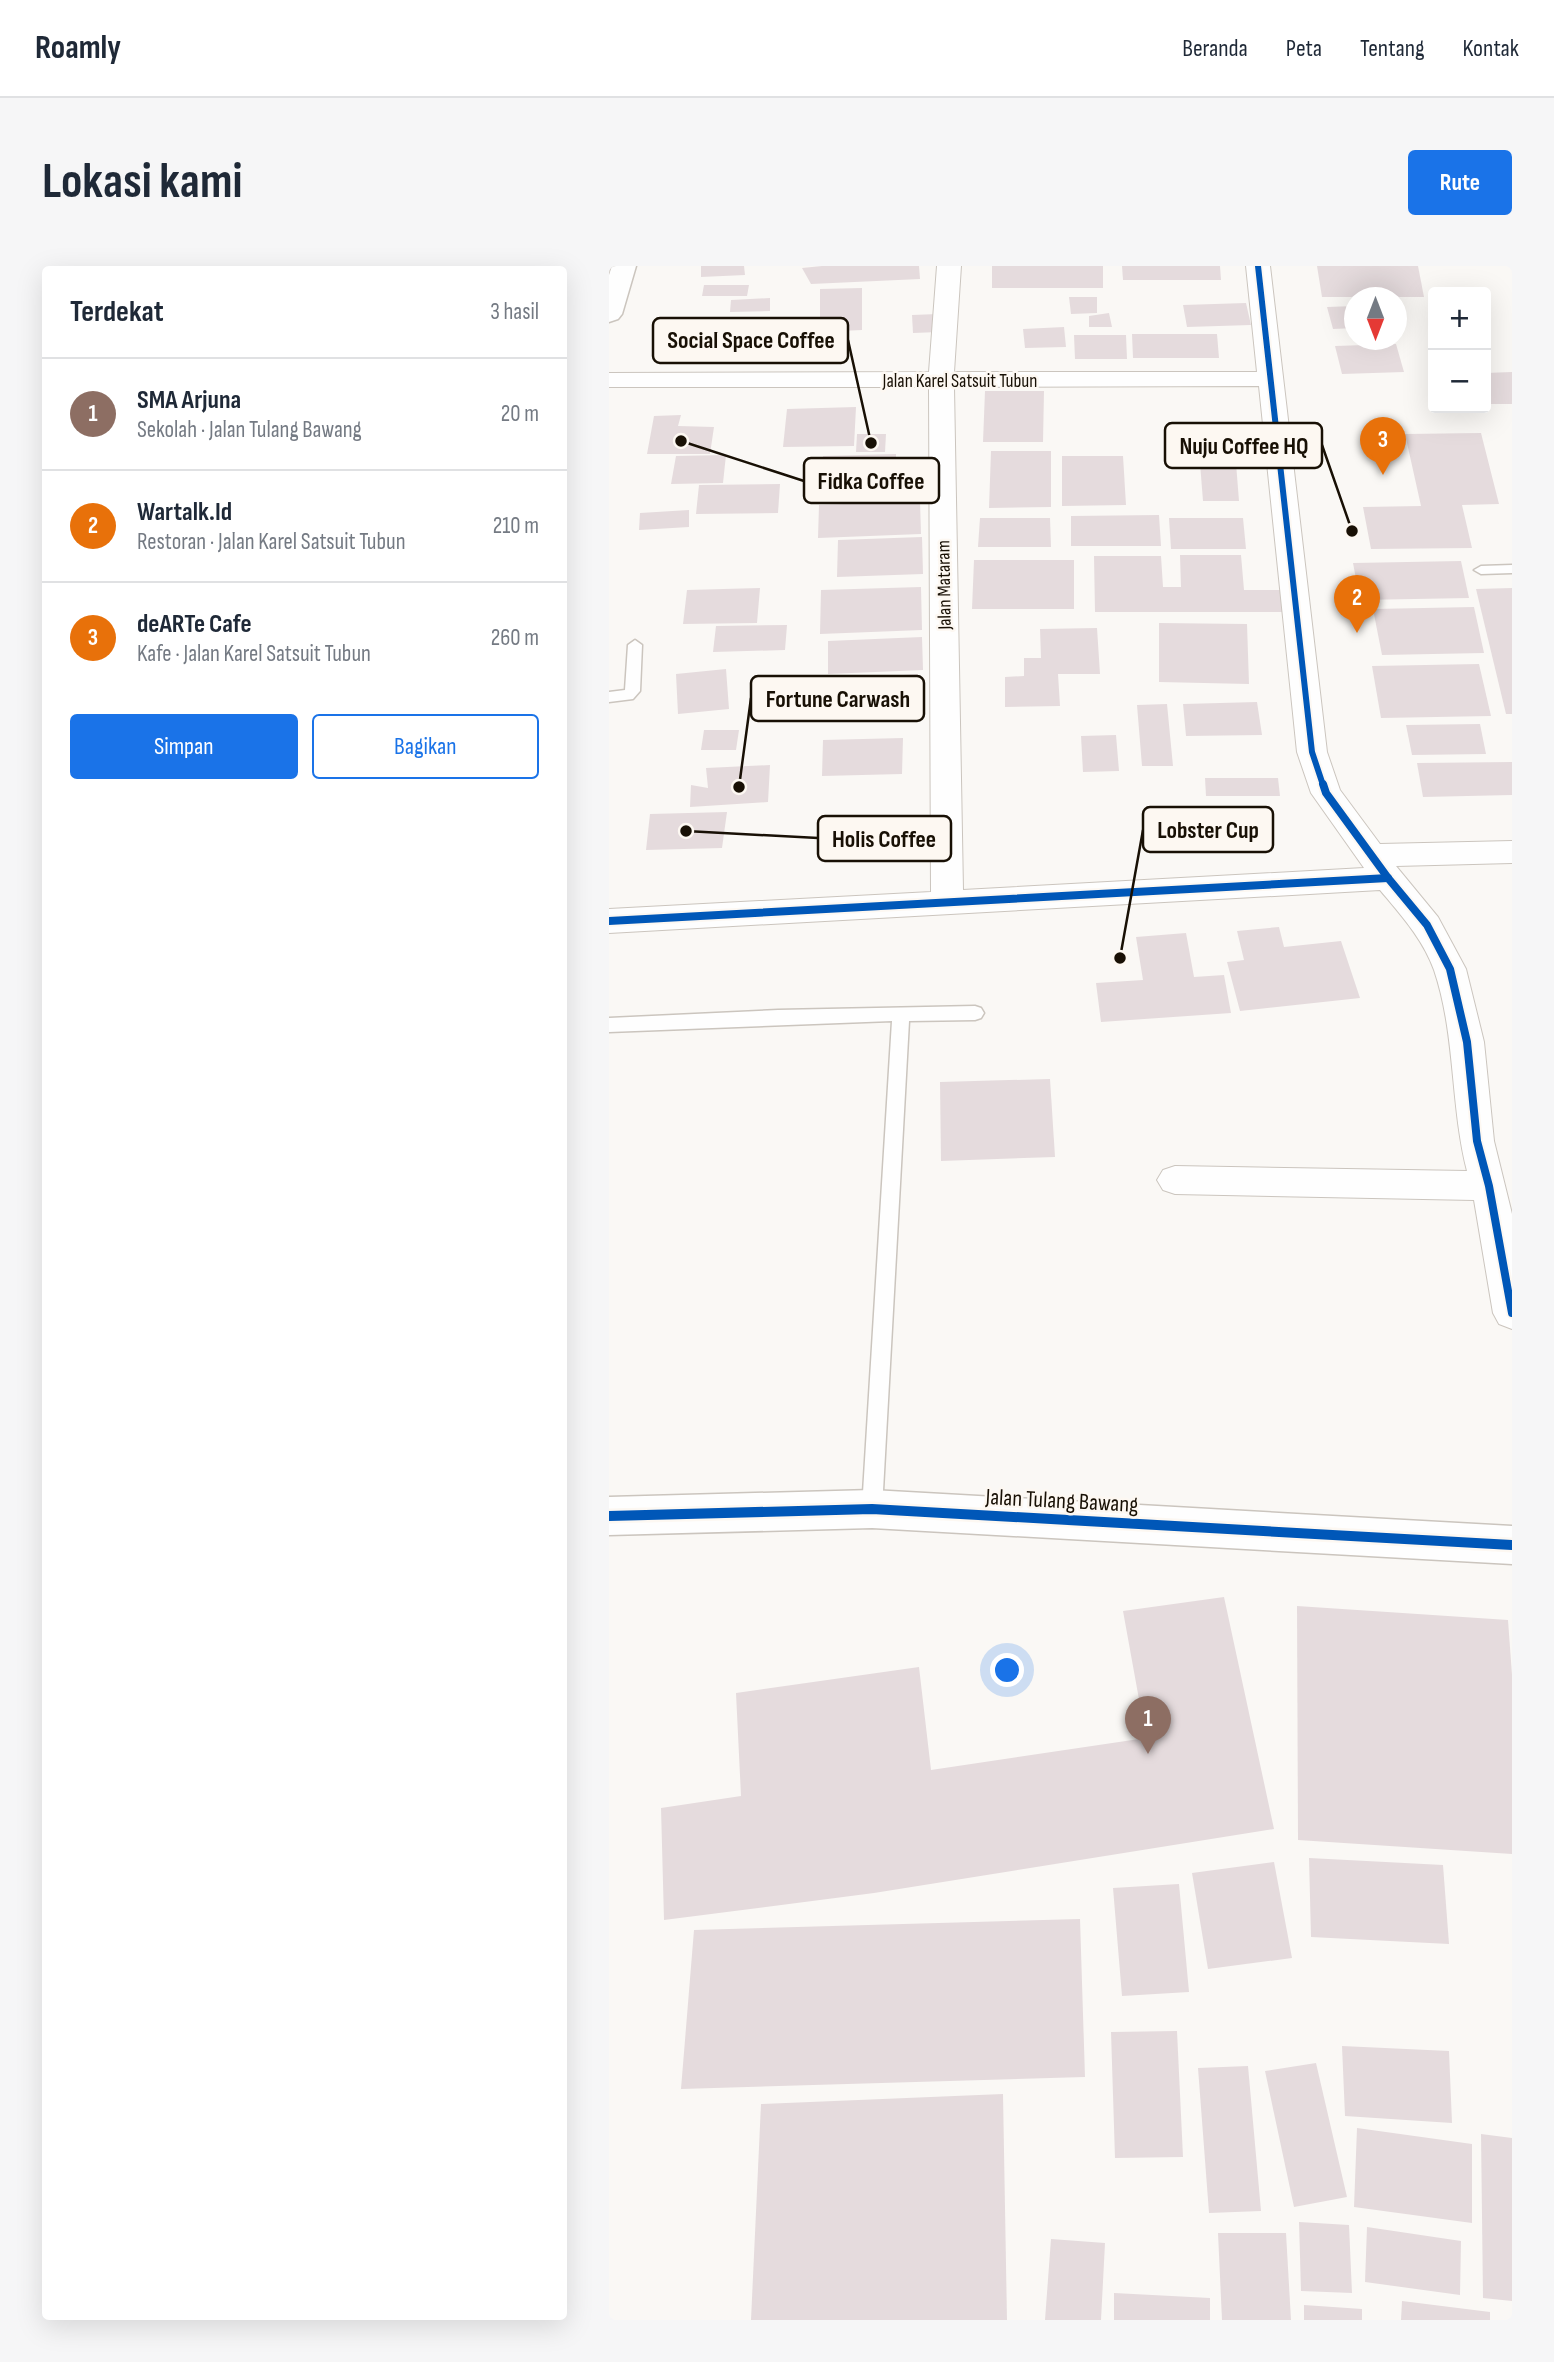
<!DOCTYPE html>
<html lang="id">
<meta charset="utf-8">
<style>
body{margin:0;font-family:"Sofia Sans Condensed",sans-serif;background:#f6f6f7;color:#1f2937}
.controls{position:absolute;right:21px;top:21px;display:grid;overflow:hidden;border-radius:7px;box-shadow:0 7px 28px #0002}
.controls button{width:63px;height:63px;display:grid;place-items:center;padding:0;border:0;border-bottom:2px solid #e0e1e3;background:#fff;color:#1f2937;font:35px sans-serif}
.compass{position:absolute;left:735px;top:21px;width:63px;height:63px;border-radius:50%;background:#fff;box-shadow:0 7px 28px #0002;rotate:180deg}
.you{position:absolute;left:399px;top:1405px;width:24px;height:24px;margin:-18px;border:5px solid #fff;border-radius:50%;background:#1a73e8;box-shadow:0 0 0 10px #1a73e833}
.badge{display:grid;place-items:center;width:46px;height:46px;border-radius:50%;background:#1a73e8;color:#fff;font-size:23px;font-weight:700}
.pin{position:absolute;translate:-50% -58px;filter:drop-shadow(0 2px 4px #0008)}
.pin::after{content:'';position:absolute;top:37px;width:24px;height:21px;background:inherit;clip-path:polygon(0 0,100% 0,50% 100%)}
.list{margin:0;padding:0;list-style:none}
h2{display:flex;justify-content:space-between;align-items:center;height:91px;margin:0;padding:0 28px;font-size:30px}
h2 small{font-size:23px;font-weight:400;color:#747a83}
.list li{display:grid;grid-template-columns:46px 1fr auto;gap:21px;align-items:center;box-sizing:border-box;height:112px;padding:0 28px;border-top:2px solid #e0e1e3}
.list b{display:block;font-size:26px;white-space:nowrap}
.list p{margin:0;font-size:23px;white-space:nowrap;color:#747a83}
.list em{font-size:23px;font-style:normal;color:#747a83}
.actions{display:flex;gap:14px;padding:21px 28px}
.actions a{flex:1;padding:16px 0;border:2px solid #1a73e8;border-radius:7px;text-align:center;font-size:24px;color:#1a73e8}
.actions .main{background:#1a73e8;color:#fff}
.map{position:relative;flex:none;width:903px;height:2054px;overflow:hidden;border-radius:7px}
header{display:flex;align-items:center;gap:42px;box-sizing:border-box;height:98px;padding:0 35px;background:#fff;border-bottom:2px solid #e0e1e3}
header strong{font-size:33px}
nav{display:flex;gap:38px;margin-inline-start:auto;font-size:24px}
.intro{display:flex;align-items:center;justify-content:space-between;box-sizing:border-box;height:168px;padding:0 42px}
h1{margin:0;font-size:49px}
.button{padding:18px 32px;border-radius:7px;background:#1a73e8;color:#fff;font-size:24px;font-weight:700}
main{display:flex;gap:42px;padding:0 42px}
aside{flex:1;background:#fff;border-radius:7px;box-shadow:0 7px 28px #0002}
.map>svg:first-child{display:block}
</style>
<header>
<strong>Roamly</strong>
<nav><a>Beranda</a><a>Peta</a><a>Tentang</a><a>Kontak</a></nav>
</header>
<div class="intro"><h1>Lokasi kami</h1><a class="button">Rute</a></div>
<main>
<aside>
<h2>Terdekat<small>3 hasil</small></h2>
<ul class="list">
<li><span class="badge" style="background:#8d6e63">1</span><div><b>SMA Arjuna</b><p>Sekolah · Jalan Tulang Bawang</p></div><em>20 m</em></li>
<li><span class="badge" style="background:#e8710a">2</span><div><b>Wartalk.Id</b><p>Restoran · Jalan Karel Satsuit Tubun</p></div><em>210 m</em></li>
<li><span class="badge" style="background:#e8710a">3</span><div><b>deARTe Cafe</b><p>Kafe · Jalan Karel Satsuit Tubun</p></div><em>260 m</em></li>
</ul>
<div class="actions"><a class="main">Simpan</a><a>Bagikan</a></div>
</aside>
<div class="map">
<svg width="903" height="2054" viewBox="0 0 903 2054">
<rect width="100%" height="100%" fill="#faf8f5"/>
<g fill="#e5dbdd">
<path d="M92,0h43l1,9 -44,2z"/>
<path d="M213,0h97l1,13 -109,5 -9,-16z"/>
<rect x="383" y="0" width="111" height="22"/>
<path d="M513,0h98l1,14h-98z"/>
<path d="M708,0h101l6,31h-102z"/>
<path d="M95,19h45l-2,11h-45z"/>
<path d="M253,22v42l-42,2v-43z"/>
<path d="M460,31h28v16l-26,1z"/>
<path d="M161,32v13l-40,1 1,-12z"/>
<path d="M637,37l5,22 -64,2 -4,-22z"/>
<path d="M746,40v22l-22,1 -6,-22z"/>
<path d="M500,47l3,14h-23v-11z"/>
<path d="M329,48l1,18 -26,1 -1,-18z"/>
<path d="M455,61l2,20 -41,1 -2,-19z"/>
<path d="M523,68h85l2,24h-86z"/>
<path d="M465,69h52l1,24h-52z"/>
<path d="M787,78l8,28 -62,2 -7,-28z"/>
<path d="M903,106v32h-21l-5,-31z"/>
<path d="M376,125h59l-1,51h-60z"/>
<path d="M247,141l-2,39 -71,1 4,-38z"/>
<path d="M72,149l-3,11 36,1 -4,27h-63l7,-38z"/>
<path d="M872,167l18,71 -37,1 10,43 -101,1 -8,-42 58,-1 -16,-72z"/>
<path d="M248,168h29l-1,18h-29z"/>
<path d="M589,172h36l5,63h-36z"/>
<path d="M382,185h60v56l-62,1z"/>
<path d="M287,188v22l-75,2 2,-22z"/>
<path d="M117,189l-3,28 -52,1 5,-28z"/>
<path d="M453,190h61l3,49 -64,1z"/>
<path d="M171,218l-2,29 -82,1 3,-29z"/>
<path d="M311,235l1,33 -103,4 1,-33z"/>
<path d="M80,244v17l-50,3 1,-17z"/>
<path d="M550,249l2,31h-90v-30z"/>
<path d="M371,252h70l1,29h-73z"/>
<path d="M560,252h74l3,31h-75z"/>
<path d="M313,271l1,37 -86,3 1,-37z"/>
<path d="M571,289h61l3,35h43l2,22h-194l-1,-56h67l2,31h18z"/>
<path d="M365,294h100v49h-102z"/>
<path d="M852,295l8,37 -109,2 -7,-37z"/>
<path d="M312,321l1,43 -102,4 1,-44z"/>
<path d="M151,322l-3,35 -74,1 4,-34z"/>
<path d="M903,322v126h-6l-30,-125z"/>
<path d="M865,341l10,46 -102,2 -9,-46z"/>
<path d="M550,357l88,1 2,60 -90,-2z"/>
<path d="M178,359l-2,25 -72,2 3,-26z"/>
<path d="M488,362l3,46h-42l2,32 -55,1v-30l19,-1v-18h17l-1,-29z"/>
<path d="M313,371l1,33 -95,4v-33z"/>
<path d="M870,398l12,52 -110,2 -9,-52z"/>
<path d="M117,403l3,40 -51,5 -2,-40z"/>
<path d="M309,408l3,39 -91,6 -2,-39z"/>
<path d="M648,436l5,33 -76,1 -3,-32z"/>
<path d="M558,438l6,62h-31l-5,-61z"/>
<path d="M871,458l6,30 -74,1 -6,-30z"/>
<path d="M95,464h35l-3,20h-35z"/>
<path d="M507,469l3,36 -36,1 -2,-36z"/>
<path d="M294,472l-1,36 -80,2 1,-36z"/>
<path d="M903,496v33l-89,2 -6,-34z"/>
<path d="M161,499l-2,37 -78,5 1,-22 17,3 -2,-20z"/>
<path d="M596,512h73l2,18h-74z"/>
<path d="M118,546l-5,36 -76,2 4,-36z"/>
<path d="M670,661l5,20 57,-6 19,57 -120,13 -13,-49 17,-2 -7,-29z"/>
<path d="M577,667l8,44 30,-2 7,38 -130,9 -5,-39 47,-3 -7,-43z"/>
<path d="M441,813l5,78 -114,4 -1,-79z"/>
<path d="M615,1331l50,232 -400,64 -210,27 -3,-112 80,-12 -5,-103 183,-26 12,103 215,-32 -23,-127z"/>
<path d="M688,1340l211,14 4,55v179l-214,-14z"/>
<path d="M700,1592l134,7 6,79 -138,-7z"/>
<path d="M665,1596l18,96 -84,11 -16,-96z"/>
<path d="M570,1618l10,108 -67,4 -9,-108z"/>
<path d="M471,1653l5,158 -404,12 13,-159z"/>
<path d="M568,1765l6,126 -68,1 -4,-126z"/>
<path d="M733,1780l107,5 3,72 -107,-7z"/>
<path d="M707,1797l31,134 -53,10 -29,-136z"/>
<path d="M639,1800l13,145 -52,2 -11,-145z"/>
<path d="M394,1828l4,226h-256l10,-216z"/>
<path d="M748,1862l115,16v79l-118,-16z"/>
<path d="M872,1868l31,4v163l-29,-3z"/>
<path d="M690,1956l50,3 3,68 -51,-2z"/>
<path d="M758,1961l94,14 -1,54 -95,-13z"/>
<path d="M609,1967h68l5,87h-69z"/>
<path d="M442,1973l54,4 -4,77h-56z"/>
<path d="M505,2027l96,5v22h-96z"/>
<path d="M793,2035l88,11v8h-89z"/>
<path d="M695,2039l58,4v11h-58z"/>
</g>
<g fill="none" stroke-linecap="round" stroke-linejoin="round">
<g stroke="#cbc5be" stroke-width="3">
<g id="service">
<path d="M903,299v8l-31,1 -7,-4 7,-4z"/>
<path d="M26,374l7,5 -2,46 -7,8 -24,3v-10l16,-2 3,-45z"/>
<path d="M366,740l6,2 3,5 -3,5 -6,2 -66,1 -27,488 -3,7 -7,2 -7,-2 -3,-7 30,-488 -283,11v-14l169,-8z"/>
</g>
</g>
<g stroke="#cbc5be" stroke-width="2">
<path id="minor" d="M328,0h24l-7,106h303l-11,-106h24l57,486 13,38 40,54 132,-3v22l-116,3 42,51 28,52 18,73 10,99 18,73v115l-13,-5 -6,-11 -19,-113 -299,-6 -12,-4 -6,-10 6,-10 12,-4 292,5c-17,-66 -11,-136 -33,-201 -11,-31 -34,-56 -54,-80l-771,43v-24l322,-17 -2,-505h-320v-14l320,-1zM650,120l38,366 14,41 53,75 -401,22 -9,-503z"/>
</g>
<g stroke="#cbc5be" stroke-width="3">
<g id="tertiary">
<path d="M3,0h24l-14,48 -4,5 -9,3v-47z"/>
<path d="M263,1224l640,36v38l-640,-36 -263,7v-38z"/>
</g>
</g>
<use href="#service" fill="#fefefe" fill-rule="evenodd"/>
<use href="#minor" fill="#fefefe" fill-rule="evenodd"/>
<use href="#tertiary" fill="#fefefe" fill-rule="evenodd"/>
<g stroke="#fdf8f2" stroke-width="10">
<path id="cycleway-far2" d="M649,0l54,486 11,33"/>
</g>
<g stroke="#fdf8f2" stroke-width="12">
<g id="cycleway-far1">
<path d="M714,518l3,9 62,85 39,47 23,44 17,73 10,99 12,45 23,127"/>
<path d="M0,655l779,-43"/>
</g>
</g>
<g stroke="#fdf8f2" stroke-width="15">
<path id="cycleway" d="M0,1250l263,-7 640,36"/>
</g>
<use href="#cycleway-far2" stroke="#0057b8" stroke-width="6"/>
<use href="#cycleway-far1" stroke="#0057b8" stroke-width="8"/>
<use href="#cycleway" stroke="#0057b8" stroke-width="10"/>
</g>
<g text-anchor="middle" stroke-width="5" stroke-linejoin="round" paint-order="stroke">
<g font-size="19" fill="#181005" stroke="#fdf8f2">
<text x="351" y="121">Jalan Karel Satsuit Tubun</text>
<text transform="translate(334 319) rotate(-91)" y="7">Jalan Mataram</text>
</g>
<g font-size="23" fill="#181005" stroke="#fdf8f2">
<text transform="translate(453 1234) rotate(3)" y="8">Jalan Tulang Bawang</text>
</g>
</g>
<path fill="none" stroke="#181005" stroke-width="2.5" d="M262 177L239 74M743 265L713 179M72 175L195 215M130 521L142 432M511 692L534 564M77 565L209 572"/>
<g fill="#181005" stroke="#fdf8f2" stroke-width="2.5">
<circle cx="262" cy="177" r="7"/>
<circle cx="743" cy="265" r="7"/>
<circle cx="72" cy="175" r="7"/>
<circle cx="130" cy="521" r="7"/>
<circle cx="511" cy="692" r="7"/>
<circle cx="77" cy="565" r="7"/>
</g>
<g fill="#fdf8f2" stroke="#181005" stroke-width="2.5">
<rect x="44" y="52" width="195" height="45" rx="7"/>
<rect x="556" y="157" width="157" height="45" rx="7"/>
<rect x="195" y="192" width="135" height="45" rx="7"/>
<rect x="142" y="410" width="173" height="45" rx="7"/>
<rect x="534" y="541" width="130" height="45" rx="7"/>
<rect x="209" y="550" width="133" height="45" rx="7"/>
</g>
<g font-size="24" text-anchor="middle" font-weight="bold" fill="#181005">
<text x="142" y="82">Social Space Coffee</text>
<text x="635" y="188">Nuju Coffee HQ</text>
<text x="262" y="223">Fidka Coffee</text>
<text x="229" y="441">Fortune Carwash</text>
<text x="599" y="572">Lobster Cup</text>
<text x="275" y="581">Holis Coffee</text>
</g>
</svg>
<div class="controls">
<button>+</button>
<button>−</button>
</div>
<svg class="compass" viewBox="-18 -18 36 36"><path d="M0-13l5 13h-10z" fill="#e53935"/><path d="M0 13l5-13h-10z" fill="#747a83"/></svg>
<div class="you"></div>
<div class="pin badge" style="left:539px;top:1488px;background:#8d6e63">1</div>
<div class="pin badge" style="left:748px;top:367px;background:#e8710a">2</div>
<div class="pin badge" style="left:774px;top:209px;background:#e8710a">3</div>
</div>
</main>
